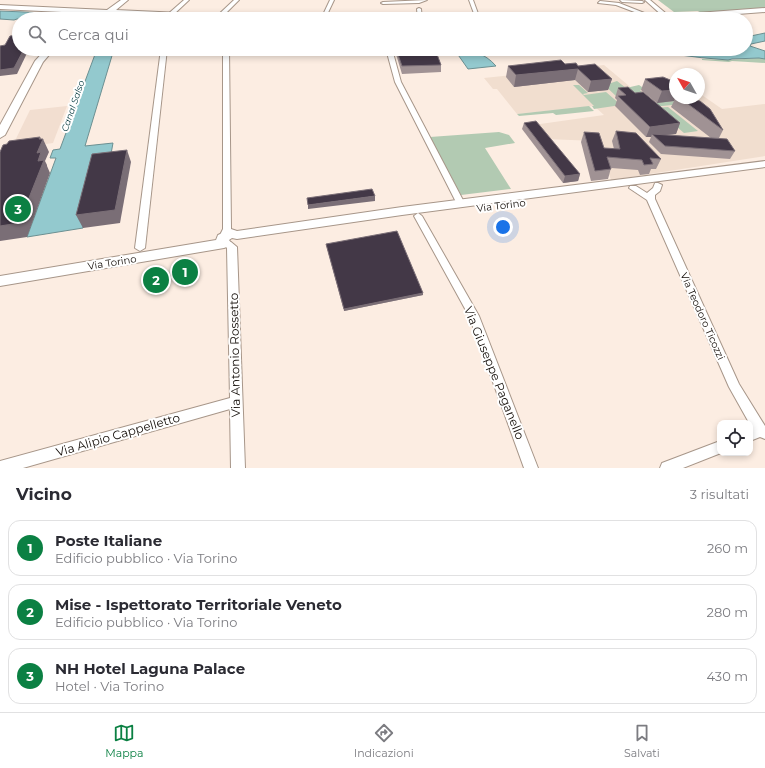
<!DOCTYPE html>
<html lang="it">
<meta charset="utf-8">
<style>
body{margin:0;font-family:Montserrat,sans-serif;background:#f2f2f3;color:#2b2b33}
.controls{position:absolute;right:12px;bottom:12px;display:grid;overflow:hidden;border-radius:8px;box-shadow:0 2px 6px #0003}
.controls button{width:36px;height:36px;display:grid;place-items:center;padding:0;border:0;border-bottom:1px solid #e1e1e2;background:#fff;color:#2b2b33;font:20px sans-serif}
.compass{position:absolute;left:669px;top:68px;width:36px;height:36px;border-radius:50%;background:#fff;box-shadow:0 2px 6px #0003;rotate:310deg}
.you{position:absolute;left:503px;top:227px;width:14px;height:14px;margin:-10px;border:3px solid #fff;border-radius:50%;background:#1a73e8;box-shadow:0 0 0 6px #1a73e833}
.badge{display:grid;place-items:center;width:26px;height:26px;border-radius:50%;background:#0b8043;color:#fff;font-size:13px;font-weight:700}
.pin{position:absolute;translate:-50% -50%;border:2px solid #fff;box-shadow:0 1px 4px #0006}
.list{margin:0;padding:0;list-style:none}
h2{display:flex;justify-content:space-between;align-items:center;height:52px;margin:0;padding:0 16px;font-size:17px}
h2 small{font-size:13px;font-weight:400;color:#7c7c81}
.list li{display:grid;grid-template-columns:26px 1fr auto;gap:12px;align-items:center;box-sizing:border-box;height:56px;margin:0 8px 8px;padding:0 8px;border:1px solid #e1e1e2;border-radius:12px}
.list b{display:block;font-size:15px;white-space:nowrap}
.list p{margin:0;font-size:13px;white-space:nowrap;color:#7c7c81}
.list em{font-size:13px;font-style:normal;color:#7c7c81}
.icon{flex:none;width:22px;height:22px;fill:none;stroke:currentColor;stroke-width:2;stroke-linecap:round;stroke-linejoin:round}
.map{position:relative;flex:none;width:765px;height:468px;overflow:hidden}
.search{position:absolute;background:#fff;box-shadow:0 2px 6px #0003;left:12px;right:12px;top:12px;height:44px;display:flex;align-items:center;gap:10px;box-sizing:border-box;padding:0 14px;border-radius:22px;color:#7c7c81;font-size:15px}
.sheet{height:244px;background:#fff}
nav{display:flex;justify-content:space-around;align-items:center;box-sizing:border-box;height:56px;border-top:1px solid #e1e1e2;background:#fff;font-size:11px;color:#7c7c81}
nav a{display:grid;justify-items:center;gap:2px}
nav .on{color:#0b8043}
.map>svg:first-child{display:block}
</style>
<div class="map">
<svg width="765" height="468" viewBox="0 0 765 468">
<rect width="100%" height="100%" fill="#fcede2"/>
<path fill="#f2ded0" d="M67,106l-14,37 -42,6 19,-39z"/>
<path fill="#f1decf" d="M604,65l30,25 41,-5v13h24v-5l23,16 43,-5v52l-154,24 -14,-39 -52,-2 -12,-14 71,-10 -10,-9 -77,8 -20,-25h-4l-9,-11z"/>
<g fill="#b2cab2">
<path d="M658,0h107v8l-64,5 -3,-2 -24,1z"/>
<path d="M759,58l6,1v4l-33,-2 -3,1 -27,-2v-1l28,1z"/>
<path d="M609,81l2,2 6,-2 9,7 13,-3 6,4 -5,1 12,13 22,-2 7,3 -28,3 -37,-11 -15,-14z"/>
<path d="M573,85h6l9,8 -5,1 1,1 22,-3 15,13 -27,4 -2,-3h2z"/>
<path d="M589,106l5,5 -38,4 -3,-2 -34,3 -2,-2z"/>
<path d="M668,107l30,24 -14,2 -29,-25z"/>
<path d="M499,132l10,3 6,8 -30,5 26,41 -50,6 -31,-58z"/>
</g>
<g fill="#93c9ce" stroke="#6c9092">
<path d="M0,11l123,5 -1,2 21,1 2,-2 46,2h-174l-3,1 -14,-1z"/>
<path d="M765,33v8l-14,3 -1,2 15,5v8l-6,-1 -27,1 -4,1c-35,-2 -69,-9 -105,-11h123v-12z"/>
<path d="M97,49h17l-29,97 28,-3 -4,22 -11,2 -15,61 -56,9 29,-79h-6l3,-8 7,-1z"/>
<path d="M454,49c16,0 31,4 42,17l-28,3z"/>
</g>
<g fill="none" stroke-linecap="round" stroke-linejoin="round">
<g stroke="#a79689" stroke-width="2">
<g id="street">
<path d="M184,0h5l-17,16h-4v-2z"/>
<path d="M234,0h5l-18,18h-4v-2z"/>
<path d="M330,0h4l-9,19h-4z"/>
<path d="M427,0l-8,3 -36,1 -2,-1 2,-1z"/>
<path d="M469,0h4l7,19h-4z"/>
<path d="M620,0l22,1 2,1 -2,1 -20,-1z"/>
<path d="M645,0h5l19,16v2h-4z"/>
<path d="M600,1l19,2 38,15 -4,1 -37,-14 -18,-2z"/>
<path d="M419,8l2,1 1,10h-4l-1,-10z"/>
<path d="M161,49h6l-22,199 -5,3 -5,-3z"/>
<path d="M223,49h6l2,180 -3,8 -3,1 -5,-3 3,-6z"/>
<path d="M386,49h6l9,33 64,122 -1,2h-6l-1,-2 -62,-122z"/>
<path d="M655,183h3l4,2 -2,6 -5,4v4l84,185 26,42v13l-5,-2 -10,4v-12l2,-1 -23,-41 -82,-187 -18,-12 1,-2h6l11,7 6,-5z"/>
<path d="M418,213l4,3 57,100 59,152h-14l-55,-152 -55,-100z"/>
<path d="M228,241l3,1 6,5 8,221h-14l-1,-59 -207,59h-23v-7l230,-63 -3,-150 -4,-4z"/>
<path d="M720,441l1,12 -38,15h-23l2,-5z"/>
</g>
</g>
<g stroke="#a79689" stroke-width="2">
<g id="secondary">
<path d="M121,0h7l-12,10 150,7 4,2h-51l-109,-5 -4,2 -3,-2 -103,-5v-4l107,5z"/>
<path d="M765,8v4l-93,7h-33l4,-2z"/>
<path d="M46,49h8l-11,13 -38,73 -5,3v-13l35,-64z"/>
<path d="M765,161v6l-363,48 -165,24 -5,-1 -3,2 2,3 -2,3 -5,2 -224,38v-10l216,-36 2,-5 13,-6 6,2 165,-24z"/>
</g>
</g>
<use href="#street" fill="#fff" fill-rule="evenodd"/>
<use href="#secondary" fill="#fff" fill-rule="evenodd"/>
</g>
<g fill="#a09294">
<path d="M395,49h40l6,16v7l-39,2 -7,-23z"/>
<path d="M508,66h70l34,13 -4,11 -20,2 -13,-12 -61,7 -8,-10z"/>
<path d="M645,79l30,3v16h12l36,32 -4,8 16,13 -5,8 -69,-5 -12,-12 2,-5h-5l-31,-31 2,-6 -2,-2 3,-10 17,5 45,30 -4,11 -9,1 44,3 -40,-31 3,-6 -17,2 -16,-13z"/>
<path d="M524,123l56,51 -2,7 -15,2 -41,-54z"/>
<path d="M616,131l45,28 -5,10h-5l-2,5 -9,1 -2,-5 -27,-2 -3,11 -17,2 -10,-39 3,-10 20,16 10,1 -2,-8z"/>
<path d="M326,244l97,51 -79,16z"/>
</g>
<g fill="#7a6e76">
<path d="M24,49h5l-12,25 -17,2v-6z"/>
<path d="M578,69l-3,11 -61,7 2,-12z"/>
<path d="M612,79l-4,11 -20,2 3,-11z"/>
<path d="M674,85h1v12l-1,4 -17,2 5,-12z"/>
<path d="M680,123l-4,11 -21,2 -3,-2 -1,3h-5l4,-10z"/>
<path d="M40,137l2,4 1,-2 6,13 -4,9 2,4v1l3,7 -23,64 -27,4v-15l38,-65 -1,-8 2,-14z"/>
<path d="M127,150l4,12 -11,61 -37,5 -7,-13z"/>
<path d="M580,174l-2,7 -15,2 2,-7z"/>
<path d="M375,196v5l-67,8v-4z"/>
<path d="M423,293v2l-79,16v-2z"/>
</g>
<g fill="#433847" stroke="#7a6e76">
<path d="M19,35v14h5l-10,19 -14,2v-24l5,-1 5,-9z"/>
<path d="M396,49h39l6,16 -39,1z"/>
<path d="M561,60l4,4 11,-1 2,3 17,-2 17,15 -21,2 -13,-12 -62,6 -8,-9z"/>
<path d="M663,77l12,5v3h-1l1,1v4l-13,1 -17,-12z"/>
<path d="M628,87l7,6 8,-1 37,31 -30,4 -32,-31 8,-1 -8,-7z"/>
<path d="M680,98h7l13,3 10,8 13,21z"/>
<path d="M536,121l44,53 -15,2 -41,-53z"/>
<path d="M616,131l20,2 25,26 -11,-1 3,6 -9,1 -2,-5 -35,-3 4,12 -16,2 -11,-39 15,1 5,15 16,1z"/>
<path d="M652,134l75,5 8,12 -70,-5z"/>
<path d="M40,137l-1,2h4l-6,14 4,-1 -3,9 6,-1 -25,63 -19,3v-74l3,-7 4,-1 2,-3z"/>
<path d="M127,150l-12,60 -39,5 16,-61z"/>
<path d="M372,189l3,7 -67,9 -1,-7z"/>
<path d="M397,231l26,62 -79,16 -18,-65z"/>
</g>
<g text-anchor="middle" stroke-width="4" stroke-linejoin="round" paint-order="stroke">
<g font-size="9" font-style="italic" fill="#083c41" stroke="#fff">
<text transform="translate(73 106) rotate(-71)" y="3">Canal Salso</text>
</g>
<g font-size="10" fill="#120c07" stroke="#fff">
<text transform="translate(501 205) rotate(-7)" y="4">Via Torino</text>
<text transform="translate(112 262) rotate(-9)" y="4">Via Torino</text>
<text transform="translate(703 316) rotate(66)" y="4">Via Teodoro Ticozzi</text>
</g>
<g font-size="12" fill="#120c07" stroke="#fff">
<text transform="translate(235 355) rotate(-91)" y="4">Via Antonio Rossetto</text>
<text transform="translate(494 373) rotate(68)" y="4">Via Giuseppe Paganello</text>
<text transform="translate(118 435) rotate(-16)" y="4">Via Alipio Cappelletto</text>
</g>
</g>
</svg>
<div class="controls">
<button><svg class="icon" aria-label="locate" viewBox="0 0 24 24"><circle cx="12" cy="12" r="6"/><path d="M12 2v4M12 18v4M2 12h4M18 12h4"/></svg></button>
</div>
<svg class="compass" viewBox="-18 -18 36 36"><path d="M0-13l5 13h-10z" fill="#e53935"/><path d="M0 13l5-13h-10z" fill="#7c7c81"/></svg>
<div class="you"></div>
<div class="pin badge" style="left:185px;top:272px">1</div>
<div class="pin badge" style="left:156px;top:280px">2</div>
<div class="pin badge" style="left:18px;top:209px">3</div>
<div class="search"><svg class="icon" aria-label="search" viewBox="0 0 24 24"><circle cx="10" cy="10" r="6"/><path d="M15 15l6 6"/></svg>Cerca qui</div>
</div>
<section class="sheet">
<h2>Vicino<small>3 risultati</small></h2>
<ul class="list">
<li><span class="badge">1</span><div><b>Poste Italiane</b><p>Edificio pubblico · Via Torino</p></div><em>260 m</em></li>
<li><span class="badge">2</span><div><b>Mise - Ispettorato Territoriale Veneto</b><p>Edificio pubblico · Via Torino</p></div><em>280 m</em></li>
<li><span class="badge">3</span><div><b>NH Hotel Laguna Palace</b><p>Hotel · Via Torino</p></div><em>430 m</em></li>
</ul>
</section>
<nav>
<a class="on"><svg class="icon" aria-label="map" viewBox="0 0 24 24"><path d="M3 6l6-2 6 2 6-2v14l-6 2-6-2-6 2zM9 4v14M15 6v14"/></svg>Mappa</a>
<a><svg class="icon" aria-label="directions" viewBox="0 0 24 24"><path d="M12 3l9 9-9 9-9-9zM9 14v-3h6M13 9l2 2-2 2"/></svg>Indicazioni</a>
<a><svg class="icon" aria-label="saved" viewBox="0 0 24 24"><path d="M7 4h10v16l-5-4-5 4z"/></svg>Salvati</a>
</nav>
